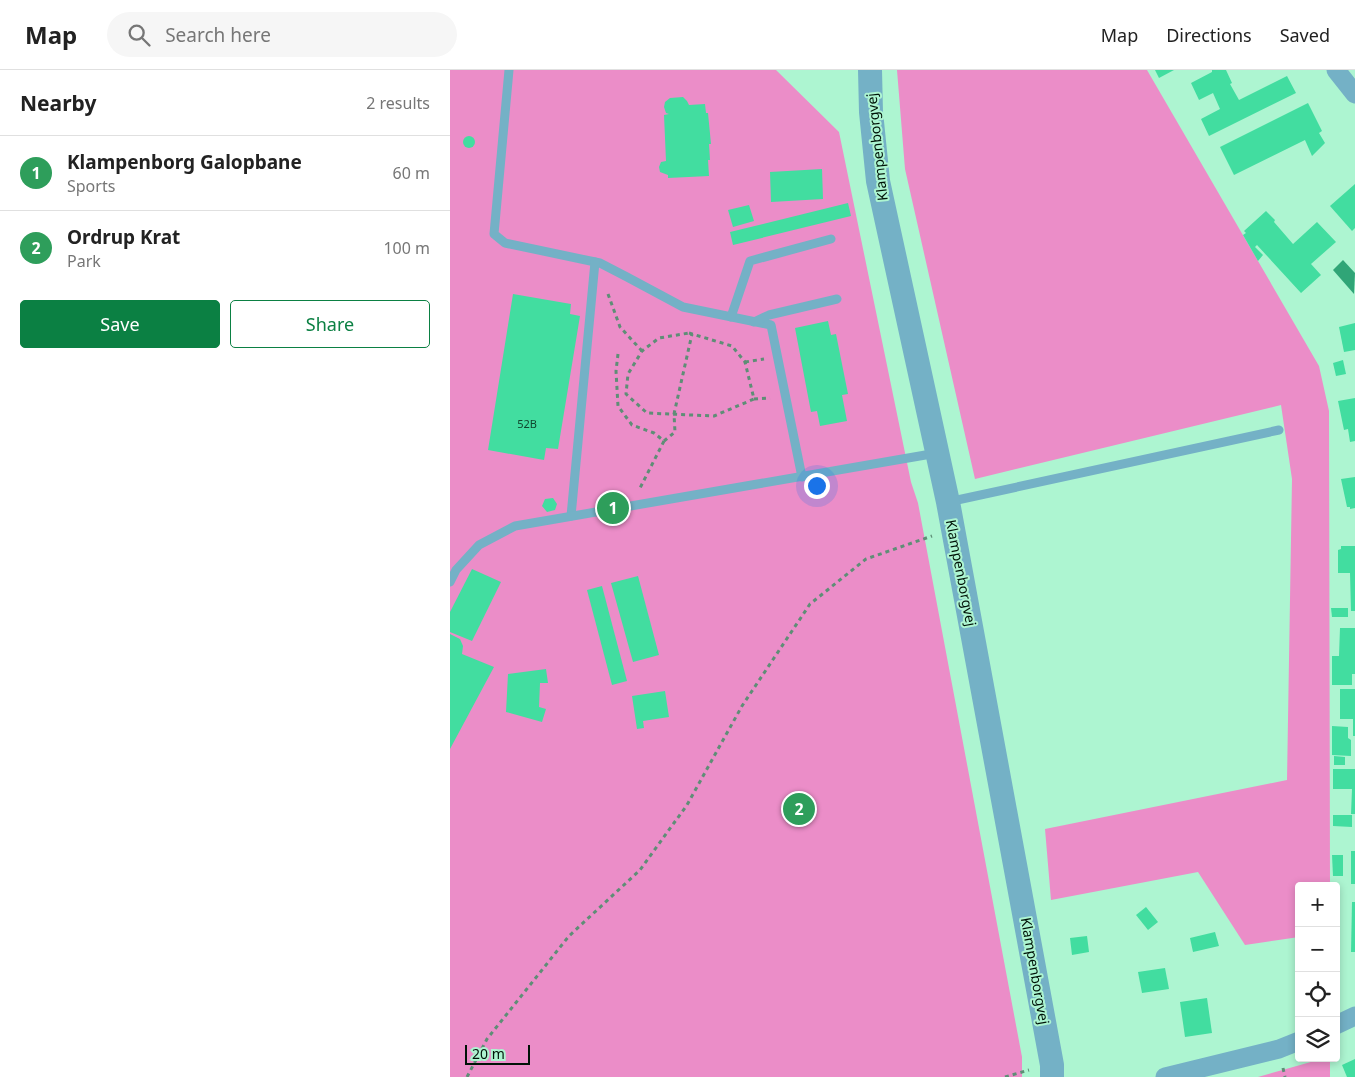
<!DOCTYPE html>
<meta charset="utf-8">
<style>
body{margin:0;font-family:"Noto Sans",sans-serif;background:#f6f6f6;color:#222}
.controls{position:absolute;right:15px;bottom:15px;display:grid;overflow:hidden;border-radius:5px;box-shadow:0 2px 8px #0003}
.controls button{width:45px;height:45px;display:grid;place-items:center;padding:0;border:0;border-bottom:1px solid #e0e0e0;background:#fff;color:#222;font:25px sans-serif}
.scale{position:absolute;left:15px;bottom:12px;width:65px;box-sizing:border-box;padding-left:5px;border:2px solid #001308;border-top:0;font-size:14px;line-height:18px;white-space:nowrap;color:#001308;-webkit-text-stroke:4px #adf5d1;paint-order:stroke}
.you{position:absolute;left:366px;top:415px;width:18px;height:18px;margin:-12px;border:4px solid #fff;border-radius:50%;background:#1a73e8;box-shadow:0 0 0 8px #1a73e833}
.badge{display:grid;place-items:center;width:32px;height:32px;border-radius:50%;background:#0b8043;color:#fff;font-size:16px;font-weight:700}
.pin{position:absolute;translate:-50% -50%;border:2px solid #fff;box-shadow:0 1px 5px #0006}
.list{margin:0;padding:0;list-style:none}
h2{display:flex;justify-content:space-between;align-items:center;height:65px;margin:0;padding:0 20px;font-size:21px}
h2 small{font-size:16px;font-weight:400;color:#767676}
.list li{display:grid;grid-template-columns:32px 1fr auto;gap:15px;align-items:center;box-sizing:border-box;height:75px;padding:0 20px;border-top:1px solid #e0e0e0}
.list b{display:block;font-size:19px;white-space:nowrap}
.list p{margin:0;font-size:16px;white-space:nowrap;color:#767676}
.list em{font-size:16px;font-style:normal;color:#767676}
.actions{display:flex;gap:10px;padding:15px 20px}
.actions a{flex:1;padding:11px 0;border:1px solid #0b8043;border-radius:5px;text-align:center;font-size:18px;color:#0b8043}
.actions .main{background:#0b8043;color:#fff}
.icon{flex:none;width:28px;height:28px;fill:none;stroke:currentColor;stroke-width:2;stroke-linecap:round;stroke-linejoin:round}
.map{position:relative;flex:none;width:905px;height:1007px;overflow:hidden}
header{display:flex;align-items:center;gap:30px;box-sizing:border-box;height:70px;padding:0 25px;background:#fff;border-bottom:1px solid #e0e0e0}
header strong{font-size:24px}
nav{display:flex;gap:28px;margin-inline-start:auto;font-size:18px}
.search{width:350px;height:45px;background:#f6f6f6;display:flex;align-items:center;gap:12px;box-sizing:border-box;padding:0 18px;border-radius:28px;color:#767676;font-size:19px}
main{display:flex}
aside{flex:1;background:#fff}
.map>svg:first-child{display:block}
</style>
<header>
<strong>Map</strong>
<div class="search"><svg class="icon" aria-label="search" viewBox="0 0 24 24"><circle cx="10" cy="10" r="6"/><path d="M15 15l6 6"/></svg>Search here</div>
<nav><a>Map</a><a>Directions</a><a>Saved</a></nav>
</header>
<main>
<aside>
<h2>Nearby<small>2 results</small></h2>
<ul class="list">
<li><span class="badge" style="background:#2e9e5b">1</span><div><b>Klampenborg Galopbane</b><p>Sports</p></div><em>60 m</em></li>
<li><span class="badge" style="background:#2e9e5b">2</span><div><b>Ordrup Krat</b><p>Park</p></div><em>100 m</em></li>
</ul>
<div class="actions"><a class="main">Save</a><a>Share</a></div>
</aside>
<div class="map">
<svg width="905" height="1007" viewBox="0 0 905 1007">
<rect width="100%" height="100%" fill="#adf5d1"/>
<g fill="#eb8dc8">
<path d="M0,0h326l63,62 72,350 7,21 104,554v20h-572z"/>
<path d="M447,0h250l172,296 10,45 1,475h-31v51l-54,8 -47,-73 -147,28 -6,-71 242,-49 5,-301 -11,-74 -306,74 -70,-310z"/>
<path d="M875,988h5v19h-72z"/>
</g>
<path fill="#30a577" d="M893,190l12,13 -1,21 -21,-24z"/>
<g fill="#42dda0">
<path d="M705,0h19l-15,8z"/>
<path d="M762,0h14l6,13 -2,1 9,16 48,-24 9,17 -87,43 -8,-17 19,-10 -7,-16 -14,7 -8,-17 21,-11z"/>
<path d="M233,27l4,4 2,4 16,-1 1,9h2l3,31h-2l1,16h-2l1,16 -41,2v-3l-8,-3 -1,-5 2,-5 5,-1 -2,-46 5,-1 -3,-1 -2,-6 1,-5 5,-4z"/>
<path d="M858,33l14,28 -3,2 6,10 -13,13 -7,-16 -71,35 -14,-28z"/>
<circle cx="19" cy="72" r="6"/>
<path d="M372,99l1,30 -52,3 -1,-30z"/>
<path d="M905,114v44l-3,3 -22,-25z"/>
<path d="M398,133l3,13 -118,29 -3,-13z"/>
<path d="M299,135l5,16 -21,6 -5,-17z"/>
<path d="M816,141l9,9 -1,2 19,22 24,-22 19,20 -25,22 10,11 -20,18 -44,-48 -2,2 8,8 -5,6 -15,-26 3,-2 -2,-2z"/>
<path d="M63,224l58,10 -1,10 10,2 -22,133 -12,-1 -2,12 -56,-10z"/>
<path d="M378,251l3,14 5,-1 12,60 -6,1 5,26 -27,5 -3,-15 -6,1 -16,-84z"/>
<path d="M905,253v27l-11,2 -5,-25z"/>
<path d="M893,290l3,14 -10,2 -3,-13z"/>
<path d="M905,328v43l-5,1 -2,-13 -4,1 -6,-29z"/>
<path d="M905,407v31l-5,1v-2h-3l-6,-28z"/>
<path d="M103,428l4,6 -2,6 -8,2 -5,-6 3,-7z"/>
<path d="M891,476h14v65h-4l-1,-38h-12v-23l3,-1z"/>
<path d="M22,499l29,13 -29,59 -22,-9v-20z"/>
<path d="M188,506l21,79 -26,7 -22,-79z"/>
<path d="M152,516l25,95 -15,4 -25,-95z"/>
<path d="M881,538h17v9h-16z"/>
<path d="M890,558h15v46h-3v11h-20v-29h7z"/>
<path d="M0,564l10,5 3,7 -1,8 32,13 -44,82z"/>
<path d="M96,599l2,14h-8l-1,24 7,2 -4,13 -36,-10 2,-38z"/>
<path d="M890,619h15v47h-2v-17h-13z"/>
<path d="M215,621l4,26 -26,4 1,7 -7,1 -5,-33z"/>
<path d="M882,656l16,1v11l3,2v16l-19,-1z"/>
<path d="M884,686l11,1v8h-11z"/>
<path d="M883,699h22v45h-4l1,-25h-19z"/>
<path d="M883,745h19v12l-19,-1z"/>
<rect x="901" y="781" width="4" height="33"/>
<path d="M882,785h11v21h-10z"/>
<path d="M902,832h3v50h-4z"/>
<path d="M696,837l12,15 -10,8 -12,-15z"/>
<path d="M765,862l4,14 -26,6 -3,-14z"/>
<path d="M637,866l2,16 -17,3 -2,-17z"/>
<path d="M715,898l4,21 -27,4 -4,-21z"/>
<path d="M757,928l5,35 -27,4 -5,-35z"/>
<path d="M905,989v18h-8l-5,-12z"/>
</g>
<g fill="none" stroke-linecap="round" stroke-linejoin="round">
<g stroke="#5e8e76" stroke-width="3" stroke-dasharray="4 4" stroke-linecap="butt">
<path d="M158,224l12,33 22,24"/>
<path d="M239,263l43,13 13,16 9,37 -40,17 -67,-3 -21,-19 2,-20 14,-23 17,-13z"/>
<path d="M168,284l-2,17 2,35 14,19 22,8 10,8 -25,49"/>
<path d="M295,292l19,-3"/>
<path d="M304,329l16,-1"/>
<path d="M214,371l11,-9 -1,-18 18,-80"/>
<path d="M833,998l2,9"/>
<path d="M17,1007l20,-38 82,-103 71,-66 47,-65 55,-99 68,-102 56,-45 66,-23"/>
<path d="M555,1007l24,-7"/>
</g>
<g stroke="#74b1c6" stroke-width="9">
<path d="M59,0l-15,164 11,9 95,20 27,14 56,30 88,18 31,152"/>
<path d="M281,247l19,-56 81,-22"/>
<path d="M304,252l15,-7 68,-16"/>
<path d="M498,432l331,-72"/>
<path d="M121,446l24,-254"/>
<path d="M0,512l6,-12 23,-25 36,-19 422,-73"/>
</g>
<g stroke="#74b1c6" stroke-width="19">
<path d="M886,0l19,24"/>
<path d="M886,955l19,-9"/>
<path d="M715,1007l114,-28 20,-8"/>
</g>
<path stroke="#74b1c6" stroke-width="24" d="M420,0l1,42 7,69 70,321 104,563v12"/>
</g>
<g text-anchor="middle" stroke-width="4" stroke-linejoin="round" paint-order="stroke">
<g font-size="11" fill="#10462e">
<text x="77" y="358">52B</text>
</g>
<g font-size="14" fill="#001308" stroke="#adf5d1">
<text transform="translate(427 77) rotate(-96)" y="5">Klampenborgvej</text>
<text transform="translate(511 503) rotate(79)" y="5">Klampenborgvej</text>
<text transform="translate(585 901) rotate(80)" y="5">Klampenborgvej</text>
</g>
</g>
</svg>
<div class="controls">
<button>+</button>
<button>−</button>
<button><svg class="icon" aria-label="locate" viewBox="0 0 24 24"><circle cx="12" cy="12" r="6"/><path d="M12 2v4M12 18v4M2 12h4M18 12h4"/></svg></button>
<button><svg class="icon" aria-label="layers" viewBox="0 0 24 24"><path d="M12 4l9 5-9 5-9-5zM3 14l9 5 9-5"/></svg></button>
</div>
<div class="scale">20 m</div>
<div class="you"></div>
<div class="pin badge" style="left:163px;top:438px;background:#2e9e5b">1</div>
<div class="pin badge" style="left:349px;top:739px;background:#2e9e5b">2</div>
</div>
</main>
